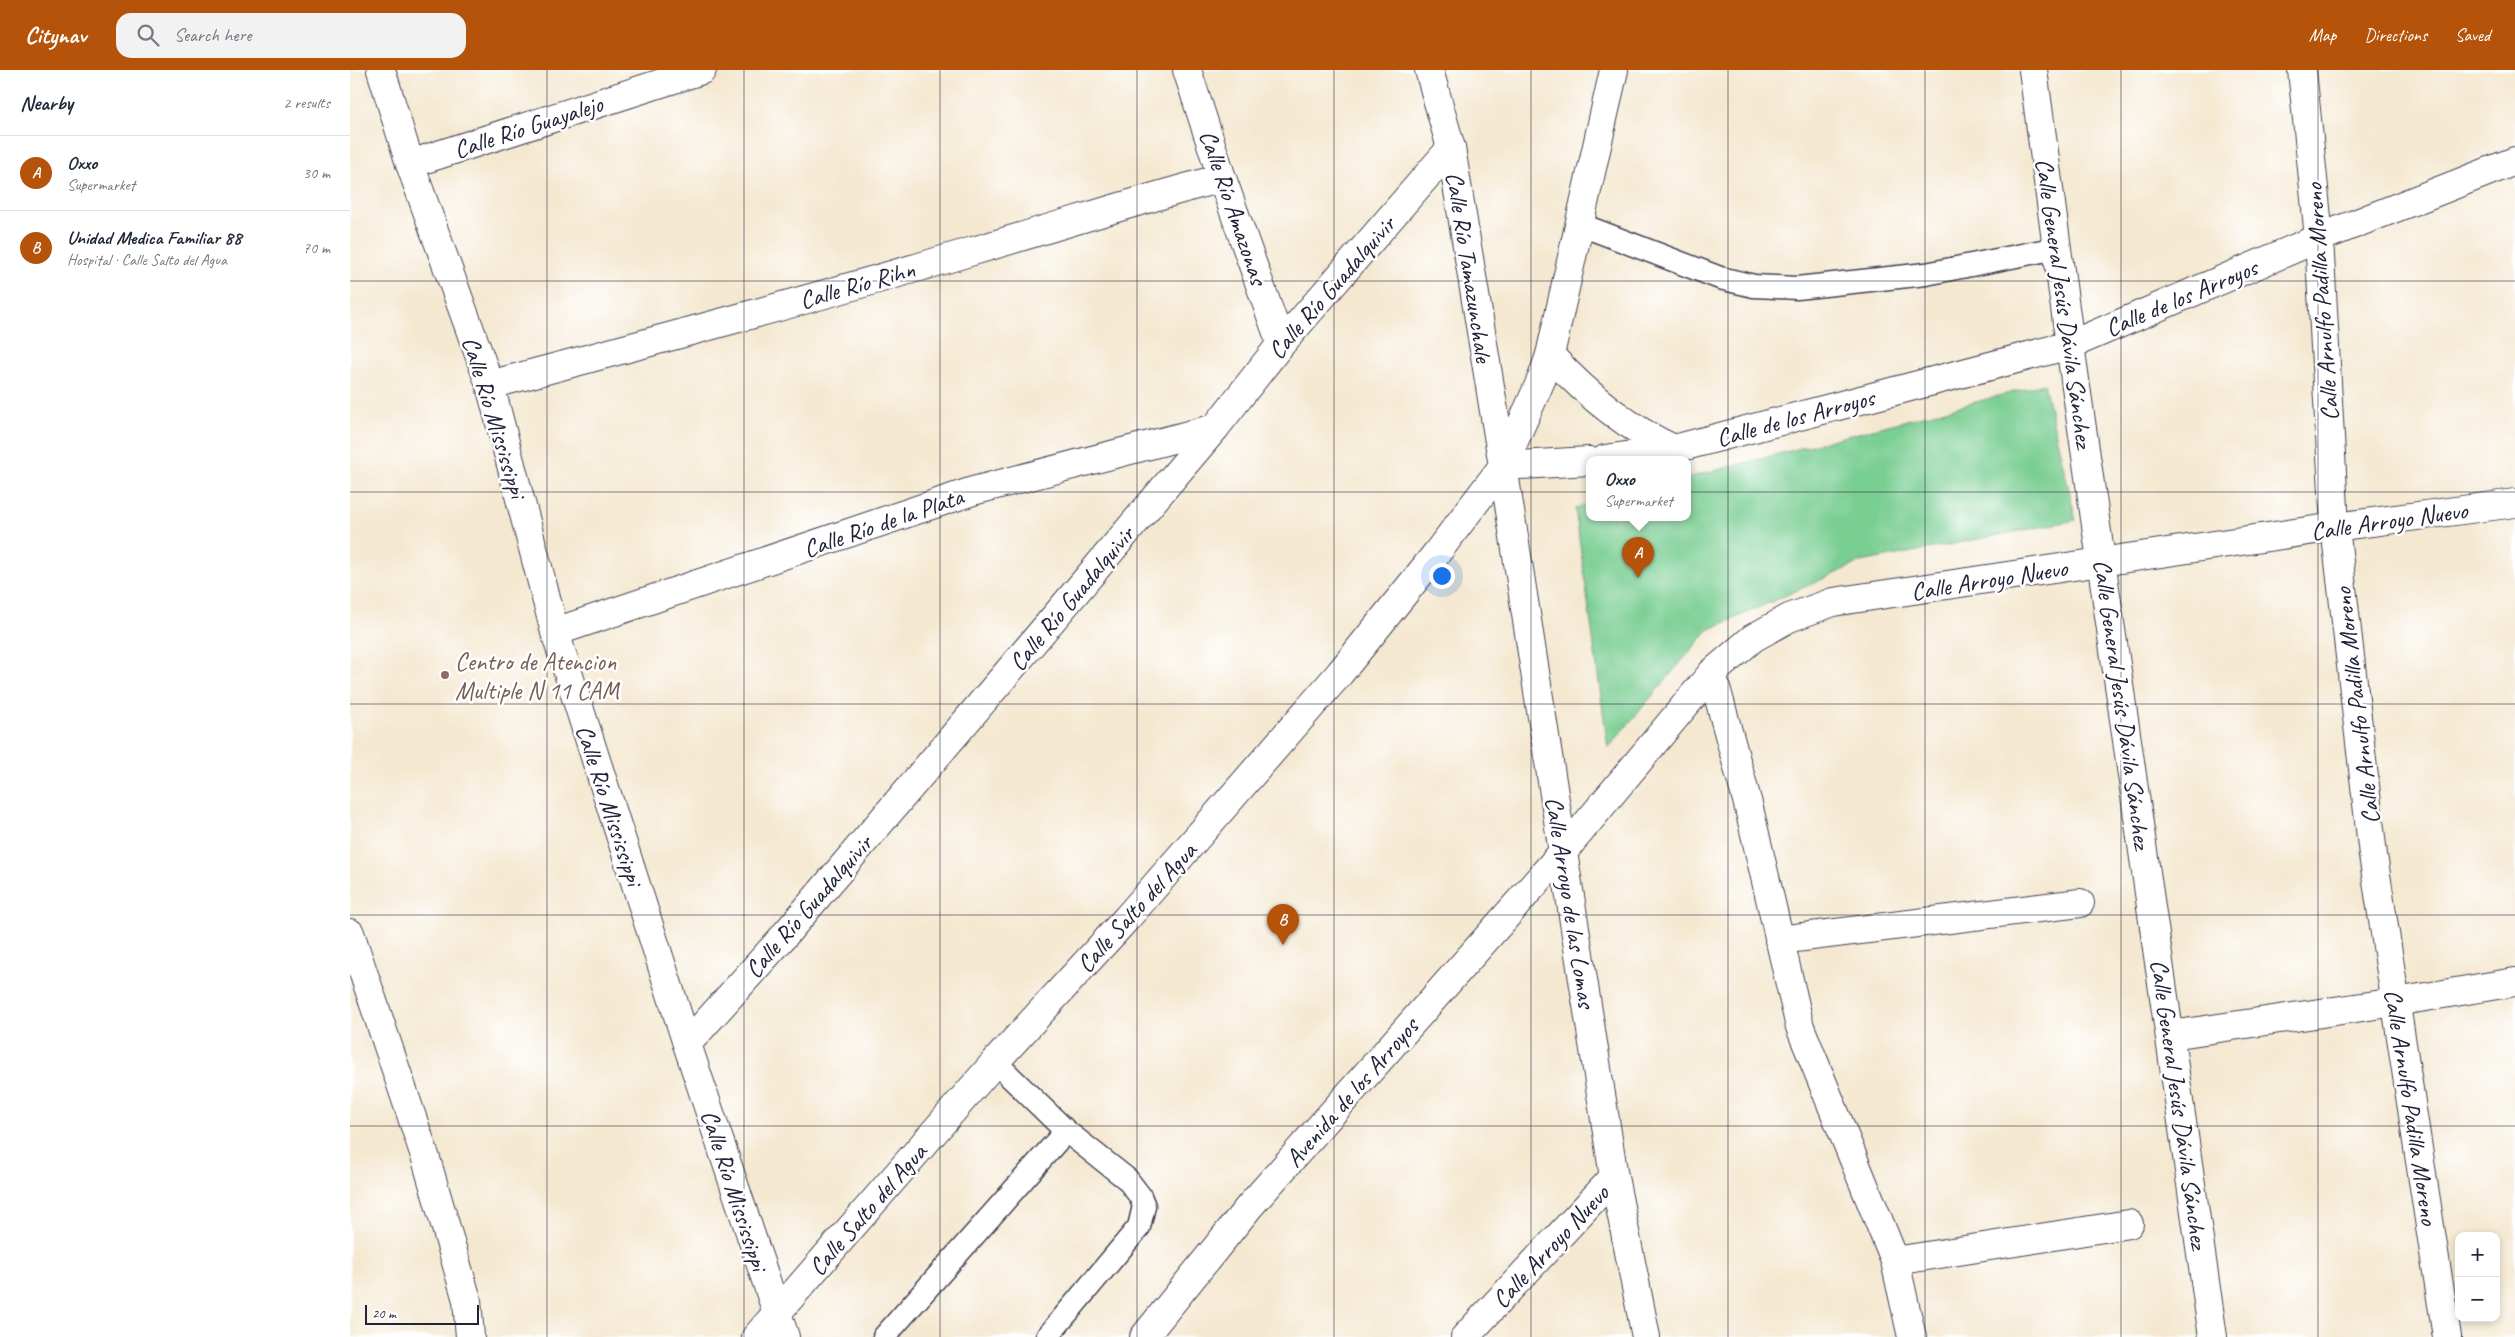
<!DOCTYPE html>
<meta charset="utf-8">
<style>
body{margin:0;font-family:Caveat,sans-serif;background:#f2f2f3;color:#1f2937}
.controls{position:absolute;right:15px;bottom:15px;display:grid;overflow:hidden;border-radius:10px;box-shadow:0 2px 8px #0003}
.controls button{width:45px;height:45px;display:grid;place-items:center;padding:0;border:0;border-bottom:1px solid #e0e1e3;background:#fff;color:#1f2937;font:25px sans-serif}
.scale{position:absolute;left:15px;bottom:12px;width:114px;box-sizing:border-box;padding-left:5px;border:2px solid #22223b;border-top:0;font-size:14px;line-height:18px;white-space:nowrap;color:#22223b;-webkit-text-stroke:4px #fff;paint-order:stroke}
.you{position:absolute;left:1091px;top:505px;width:18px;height:18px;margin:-12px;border:4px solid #fff;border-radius:50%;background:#1a73e8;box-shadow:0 0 0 8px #1a73e833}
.badge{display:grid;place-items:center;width:32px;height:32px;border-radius:50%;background:#b45309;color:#fff;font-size:16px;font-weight:700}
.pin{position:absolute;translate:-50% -41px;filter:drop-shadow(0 1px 2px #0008)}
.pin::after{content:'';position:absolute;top:26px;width:18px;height:15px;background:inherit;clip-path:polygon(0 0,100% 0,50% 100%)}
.popup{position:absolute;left:1236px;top:386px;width:105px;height:65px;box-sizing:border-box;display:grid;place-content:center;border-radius:10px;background:#fff;filter:drop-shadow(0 1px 4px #0005);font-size:16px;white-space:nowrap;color:#747a83}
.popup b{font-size:19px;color:#1f2937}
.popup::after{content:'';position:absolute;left:50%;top:100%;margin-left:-10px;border:10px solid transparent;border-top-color:#fff}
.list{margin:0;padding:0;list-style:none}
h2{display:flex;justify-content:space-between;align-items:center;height:65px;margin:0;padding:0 20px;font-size:21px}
h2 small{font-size:16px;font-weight:400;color:#747a83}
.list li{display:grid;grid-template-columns:32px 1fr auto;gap:15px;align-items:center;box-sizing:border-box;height:75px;padding:0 20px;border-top:1px solid #e0e1e3}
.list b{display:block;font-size:19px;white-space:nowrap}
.list p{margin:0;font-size:16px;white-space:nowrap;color:#747a83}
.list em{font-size:16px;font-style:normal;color:#747a83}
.icon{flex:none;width:28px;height:28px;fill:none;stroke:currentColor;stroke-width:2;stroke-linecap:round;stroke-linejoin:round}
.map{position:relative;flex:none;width:2165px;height:1267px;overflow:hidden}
header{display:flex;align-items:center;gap:30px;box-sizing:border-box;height:70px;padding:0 25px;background:#b45309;color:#fff}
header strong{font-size:24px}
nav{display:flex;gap:28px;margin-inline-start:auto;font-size:18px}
.search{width:350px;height:45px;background:#f2f2f3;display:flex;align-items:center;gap:12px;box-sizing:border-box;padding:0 18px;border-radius:15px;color:#747a83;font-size:19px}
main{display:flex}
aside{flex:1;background:#fff}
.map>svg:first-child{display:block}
</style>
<header>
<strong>Citynav</strong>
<div class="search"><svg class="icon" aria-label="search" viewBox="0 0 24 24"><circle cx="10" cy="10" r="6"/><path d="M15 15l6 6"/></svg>Search here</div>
<nav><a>Map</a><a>Directions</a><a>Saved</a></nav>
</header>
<main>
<aside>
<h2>Nearby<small>2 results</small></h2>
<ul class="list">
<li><span class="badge">A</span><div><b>Oxxo</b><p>Supermarket</p></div><em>30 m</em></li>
<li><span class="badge">B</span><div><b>Unidad Medica Familiar 88</b><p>Hospital · Calle Salto del Agua</p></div><em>70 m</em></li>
</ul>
</aside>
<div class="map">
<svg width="2165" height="1267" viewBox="0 0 2165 1267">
<rect width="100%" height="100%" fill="#fff"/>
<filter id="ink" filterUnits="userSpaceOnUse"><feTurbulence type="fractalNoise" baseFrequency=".02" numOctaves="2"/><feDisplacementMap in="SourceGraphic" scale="10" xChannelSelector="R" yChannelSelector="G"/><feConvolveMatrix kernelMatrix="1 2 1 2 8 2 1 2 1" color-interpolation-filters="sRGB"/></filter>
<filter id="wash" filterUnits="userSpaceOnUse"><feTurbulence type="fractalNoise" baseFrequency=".0096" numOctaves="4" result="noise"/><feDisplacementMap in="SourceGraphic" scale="20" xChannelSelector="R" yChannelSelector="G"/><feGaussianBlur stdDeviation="1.12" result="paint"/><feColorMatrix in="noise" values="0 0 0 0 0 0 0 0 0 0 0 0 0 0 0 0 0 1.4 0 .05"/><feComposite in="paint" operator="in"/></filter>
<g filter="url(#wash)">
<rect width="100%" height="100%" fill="#f4e8d0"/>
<path fill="#79ce92" stroke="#4e7866" d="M1694,314l32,136 -215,42 -153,68 -100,118 -33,-240 14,-4v13h98v-39z"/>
</g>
<g filter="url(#ink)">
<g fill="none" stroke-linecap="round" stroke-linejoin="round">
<g stroke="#424051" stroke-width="25">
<g id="lane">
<path d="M1229,154l141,54 34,8 43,2 129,-14 131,-26"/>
<path d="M645,992l71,69 61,48 13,17 4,10 -5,21 -92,110"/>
<path d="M534,1267l182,-206"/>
</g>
</g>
<g stroke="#424051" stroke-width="30">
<g id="street">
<path d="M837,0l35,108 59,166"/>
<path d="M1683,0l37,275 143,992"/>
<path d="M1952,0l17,168 16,289 38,328 74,482"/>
<path d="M60,94l292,-94"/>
<path d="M140,315c161,-43 323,-86 483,-134 83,-24 165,-51 249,-73"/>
<path d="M1255,389l69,-10 396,-104 249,-107 196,-77"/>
<path d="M1153,396l86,-5"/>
<path d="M205,562l418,-141 242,-63"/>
<path d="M1362,603l36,131 52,223 95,234 17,76"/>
<path d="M1213,782l149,-179 41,-35 36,-20 44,-16 502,-75 180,-24"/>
<path d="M1429,870l301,-37"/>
<path d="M1821,965l225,-33 119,-20"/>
<path d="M337,974l96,-107 432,-509 66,-84 170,-196"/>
<path d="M1545,1191l234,-37"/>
<path d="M1115,1267l149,-160"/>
</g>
</g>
<g stroke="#424051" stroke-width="30">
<g id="secondary">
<path d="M31,0l29,94 80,221 65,247 132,412 98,293"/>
<path d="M1079,0l22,78 52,318"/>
<path d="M1213,782l51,325 32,160"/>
<path d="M0,863l76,226 41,141 3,37"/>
</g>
</g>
<g stroke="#424051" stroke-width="30">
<g id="primary">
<path d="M1200,285c35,38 77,73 124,94"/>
<path d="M406,1267l239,-275 132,-144 213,-245 96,-119 67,-88 39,-88 8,-23 64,-285"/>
<path d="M794,1267l105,-130 314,-355 -60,-386"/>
</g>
</g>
<use href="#lane" stroke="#fff" stroke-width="22"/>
<use href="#street" stroke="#fff" stroke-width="28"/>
<use href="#secondary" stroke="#fff" stroke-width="28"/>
<use href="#primary" stroke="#fff" stroke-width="28"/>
</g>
</g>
<path fill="none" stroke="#22223b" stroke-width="1" stroke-opacity="0.55" d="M197,0v1267M394,0v1267M590,0v1267M787,0v1267M984,0v1267M1181,0v1267M1378,0v1267M1575,0v1267M1771,0v1267M1968,0v1267M0,211h2165M0,422h2165M0,634h2165M0,845h2165M0,1056h2165"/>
<circle fill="#8d6e63" stroke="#fff" stroke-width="2" cx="95" cy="605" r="5"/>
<g text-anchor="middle" stroke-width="5" stroke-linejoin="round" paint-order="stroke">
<g font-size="25" fill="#22223b" stroke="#fff">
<text transform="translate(178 56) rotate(-18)" y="9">Calle Río Guayalejo</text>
<text transform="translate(884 137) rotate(71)" y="9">Calle Río Amazonas</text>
<text transform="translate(1120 197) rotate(81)" y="9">Calle Río Tamazunchale</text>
<text transform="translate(507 214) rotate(-16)" y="9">Calle Río Rihn</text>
<text transform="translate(981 217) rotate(-49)" y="9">Calle Río Guadalquivir</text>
<text transform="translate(1831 227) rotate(-23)" y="9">Calle de los Arroyos</text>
<text transform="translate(1971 232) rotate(-94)" y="9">Calle Arnulfo Padilla Moreno</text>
<text transform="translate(1715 233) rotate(82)" y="9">Calle General Jesús Dávila Sánchez</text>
<text transform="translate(145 347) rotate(73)" y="9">Calle Río Mississippi</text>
<text transform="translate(1445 347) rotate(-15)" y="9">Calle de los Arroyos</text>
<text transform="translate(2039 450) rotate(-8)" y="9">Calle Arroyo Nuevo</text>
<text transform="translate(533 452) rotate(-19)" y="9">Calle Río de la Plata</text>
<text transform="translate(1639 509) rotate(-9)" y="9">Calle Arroyo Nuevo</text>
<text transform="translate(721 528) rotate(-50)" y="9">Calle Río Guadalquivir</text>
<text transform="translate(1773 634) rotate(82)" y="9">Calle General Jesús Dávila Sánchez</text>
<text transform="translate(2006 636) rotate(-97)" y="9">Calle Arnulfo Padilla Moreno</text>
<text transform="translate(260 735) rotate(72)" y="9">Calle Río Mississippi</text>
<text transform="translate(1221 832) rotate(81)" y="9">Calle Arroyo de las Lomas</text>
<text transform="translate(458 836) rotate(-49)" y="9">Calle Río Guadalquivir</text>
<text transform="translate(786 837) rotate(-48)" y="9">Calle Salto del Agua</text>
<text transform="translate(1001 1022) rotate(-49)" y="9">Avenida de los Arroyos</text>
<text transform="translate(1830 1034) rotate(82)" y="9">Calle General Jesús Dávila Sánchez</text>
<text transform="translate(2062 1037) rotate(81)" y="9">Calle Arnulfo Padilla Moreno</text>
<text transform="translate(385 1120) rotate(72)" y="9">Calle Río Mississippi</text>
<text transform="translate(517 1139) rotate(-49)" y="9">Calle Salto del Agua</text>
<text transform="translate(1200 1176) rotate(-47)" y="9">Calle Arroyo Nuevo</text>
</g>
<g font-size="25" fill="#785e54" stroke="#fff" text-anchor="start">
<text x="105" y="600">Centro de Atencion<tspan x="105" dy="29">Multiple N 11 CAM</tspan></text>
</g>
</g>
</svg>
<div class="controls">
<button>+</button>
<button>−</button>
</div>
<div class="scale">20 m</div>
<div class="you"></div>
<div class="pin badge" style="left:1288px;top:508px">A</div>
<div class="popup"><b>Oxxo</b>Supermarket</div>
<div class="pin badge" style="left:933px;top:875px">B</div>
</div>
</main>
